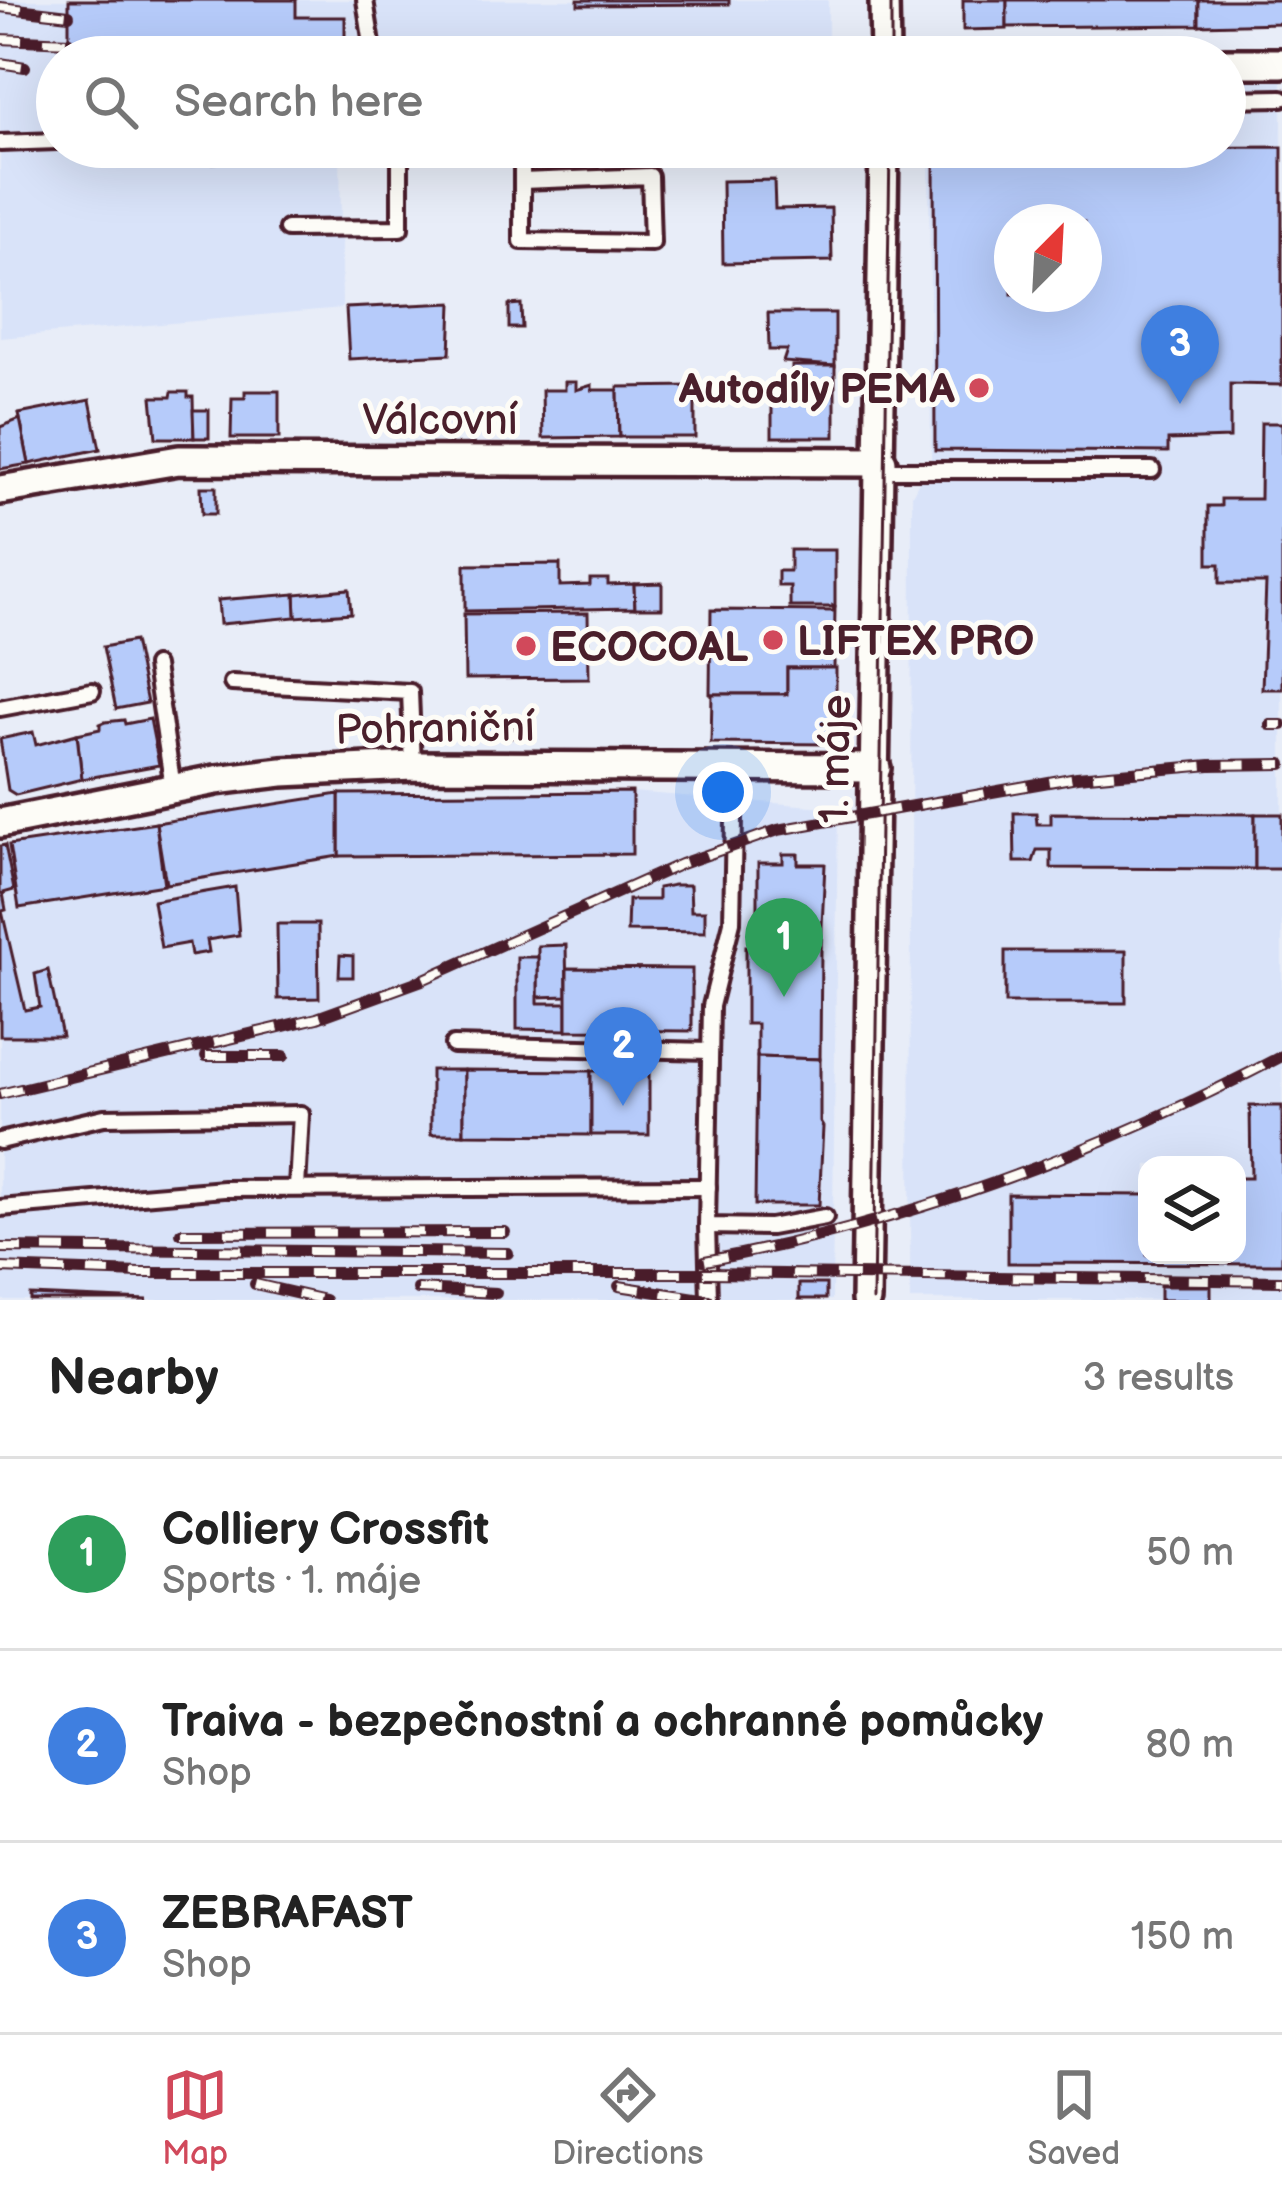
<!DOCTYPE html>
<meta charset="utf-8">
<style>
body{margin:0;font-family:"Balsamiq Sans",sans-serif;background:#f2f2f2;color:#222}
.controls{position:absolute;right:36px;bottom:36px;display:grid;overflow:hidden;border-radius:24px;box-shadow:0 12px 48px #0002}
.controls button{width:108px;height:108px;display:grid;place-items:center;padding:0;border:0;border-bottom:3px solid #e0e0e0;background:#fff;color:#222;font:60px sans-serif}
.compass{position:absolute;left:994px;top:204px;width:108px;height:108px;border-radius:50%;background:#fff;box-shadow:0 12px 48px #0002;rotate:24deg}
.you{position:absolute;left:723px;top:792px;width:42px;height:42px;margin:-30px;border:9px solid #fff;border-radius:50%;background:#1a73e8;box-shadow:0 0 0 18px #1a73e833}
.badge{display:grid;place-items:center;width:78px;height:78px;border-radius:50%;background:#d1495b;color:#fff;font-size:39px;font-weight:700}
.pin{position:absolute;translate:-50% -99px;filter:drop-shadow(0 3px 6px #0008)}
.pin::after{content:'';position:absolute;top:63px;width:42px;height:36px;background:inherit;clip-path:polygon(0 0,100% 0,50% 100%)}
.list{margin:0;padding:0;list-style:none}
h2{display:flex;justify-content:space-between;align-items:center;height:156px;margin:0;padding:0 48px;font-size:51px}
h2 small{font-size:39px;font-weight:400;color:#767676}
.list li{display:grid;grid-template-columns:78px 1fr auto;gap:36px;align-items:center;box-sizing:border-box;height:192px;padding:0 48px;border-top:3px solid #e0e0e0}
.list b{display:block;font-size:45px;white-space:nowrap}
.list p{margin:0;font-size:39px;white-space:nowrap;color:#767676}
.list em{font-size:39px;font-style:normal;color:#767676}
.icon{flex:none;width:66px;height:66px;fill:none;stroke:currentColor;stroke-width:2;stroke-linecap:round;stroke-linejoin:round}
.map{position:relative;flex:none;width:1282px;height:1300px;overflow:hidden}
.search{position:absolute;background:#fff;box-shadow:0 12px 48px #0002;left:36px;right:36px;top:36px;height:132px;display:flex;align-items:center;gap:30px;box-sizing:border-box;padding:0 42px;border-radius:66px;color:#767676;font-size:45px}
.sheet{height:732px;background:#fff}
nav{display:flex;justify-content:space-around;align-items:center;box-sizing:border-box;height:168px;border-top:3px solid #e0e0e0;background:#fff;font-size:33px;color:#767676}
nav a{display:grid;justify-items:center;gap:6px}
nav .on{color:#d1495b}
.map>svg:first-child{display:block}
</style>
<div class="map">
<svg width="1282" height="1300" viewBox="0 0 1282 1300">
<rect width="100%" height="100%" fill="#e8edf8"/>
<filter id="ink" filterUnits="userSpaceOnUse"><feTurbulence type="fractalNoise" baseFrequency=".00833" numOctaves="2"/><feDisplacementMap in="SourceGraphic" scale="24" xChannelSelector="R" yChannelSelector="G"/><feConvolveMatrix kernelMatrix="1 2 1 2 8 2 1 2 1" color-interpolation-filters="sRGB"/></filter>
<g filter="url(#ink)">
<g fill="#d9e3f9" fill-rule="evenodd">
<path d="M0,0h828v57h-771v90h283l2,161 -342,30z"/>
<path d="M1225,77h57v1223h-372l2,-805 19,-37 -2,-311h296zM1012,222h72v72h-72zM1147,1165h90v90h-90z"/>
<path d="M631,792l207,16 -6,492h-832v-454l339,-52z"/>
</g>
<g fill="#b6cbfa" stroke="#4a1f2b" stroke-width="3" fill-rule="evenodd">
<path d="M69,0h227v17h49v40h-276z"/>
<path d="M578,0h151v4l-151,1z"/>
<path d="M963,0h44v29l-44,1z"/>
<path d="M1007,0h192v25l-192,2z"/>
<path d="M1199,0h83v23l-83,2z"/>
<path d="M1282,147v238l-52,-1v54l-62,2v12l-233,-2 -1,-301zM1012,222h72v72h-72z"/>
<path d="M774,180l1,29 56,-1 1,53 -109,2 -1,-82z"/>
<path d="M452,303l-2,51 -101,5 -3,-51z"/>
<path d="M521,304l1,24h-13v-23z"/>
<path d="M768,313h67v53l-52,-4 4,-12h-18z"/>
<path d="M792,366h43v71h-63v-37h20z"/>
<path d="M565,382h11v8l16,-5v5h26l1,47 -76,1 -1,-48h23z"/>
<path d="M695,386v51h-76l-1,-50z"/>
<path d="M245,391h34v47h-48l1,-40h13z"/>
<path d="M172,392h16v5h5l1,41h-38l-4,-41h19z"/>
<path d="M90,400l10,49 -71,15 -10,-50z"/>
<path d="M193,410h16v28h-15z"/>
<path d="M20,419l9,45 -29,5v-42z"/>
<path d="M1261,423h21v266h-20l4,-106h-46v-19h-12v-58h13v-7h39z"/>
<path d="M201,487h15v27h-14z"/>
<path d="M790,550h45v57h-45v-21h-12v-15h12z"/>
<path d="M560,564v22l30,-1v-6h18v6l26,-1 1,24 -170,3v-46z"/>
<path d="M662,583v25h-27l-1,-24z"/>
<path d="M349,589l2,24 -55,4 -1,-23z"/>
<path d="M295,594l1,23 -76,7 -2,-24z"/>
<path d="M833,606l2,1 -1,61h-47v26h-77l1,-84 123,1z"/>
<path d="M588,613l1,65 -124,1 -1,-65z"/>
<path d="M134,641l13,62 -31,6 -13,-62z"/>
<path d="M787,668h49v67l-8,9 -117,-1 1,-49h75z"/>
<path d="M150,719l9,46 -77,14 -5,-45 23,-5v-5l5,-2 19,-2 1,4z"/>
<path d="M466,726h47l1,11 -48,1z"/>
<path d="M33,732l3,13 41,-11 5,45 -66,16 -8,-5 -8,-51z"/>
<path d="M632,792v62l-293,2v-62z"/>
<path d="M339,794v62l-173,28 -10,-61z"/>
<path d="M1014,813h22l1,11h14v-11l204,1v55l-204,-1v-18h-14l-4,12h-18z"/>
<rect x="1255" y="814" width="27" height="55"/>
<path d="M156,823l8,62 -145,23 -10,-63z"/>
<path d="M5,845l9,45 -11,3 3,17 -4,1 23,99 15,-3 -5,-33 13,-4 14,66h-62v-190z"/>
<path d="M783,854h15v10h27l-4,83 -63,-1v-83h25z"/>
<path d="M674,885h16l1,26h14v21l-78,-1 1,-31h30v-12z"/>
<path d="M235,887l4,48 -32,5 2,12 -18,3 -2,-12 -28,5 -8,-47z"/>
<path d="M277,924h41l1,74 -41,1z"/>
<path d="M566,945l1,51 -29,1v-51z"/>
<path d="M746,946l75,1 -1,112 -63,-2v-33h-11z"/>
<rect x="1005" y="951" width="121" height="52"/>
<path d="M340,955l13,1v21h-14z"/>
<path d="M517,957h21v46h29v27l-50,-1z"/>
<path d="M567,968l125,1v62l-125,-1z"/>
<path d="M757,1057l63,2v63l3,5 -4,78h-64z"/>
<rect x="431" y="1070" width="33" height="64"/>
<path d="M464,1070l127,1v64l-127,-1z"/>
<rect x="591" y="1071" width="58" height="64"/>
<path d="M1250,1106h32v158l-274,-1v-69l139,1v60h90v-77h14z"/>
<rect x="799" y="1284" width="27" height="15"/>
<rect x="1160" y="1286" width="51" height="14"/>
<path d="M30,1295l118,5h-118z"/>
</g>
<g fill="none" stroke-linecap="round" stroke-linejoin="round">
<g stroke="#4a1f2b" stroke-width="22">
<g id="lane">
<path d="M365,0l9,57"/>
<path d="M1225,99l57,-1"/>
<path d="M0,143l57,-2"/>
<path d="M522,147v94l130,2 -2,-67 -128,5"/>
<path d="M287,229l113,-1v-81"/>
<path d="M882,470h270"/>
<path d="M155,666l18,122"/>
<path d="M232,683l178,9 3,74"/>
<path d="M0,708l92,-17"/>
<path d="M735,768l-3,154 -21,84 -4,220 63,1 55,-10"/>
<path d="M453,1045l257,6"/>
<path d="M0,1141l104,-24 197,-3 -4,74"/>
<path d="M0,1208l224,-19 484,-2"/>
<path d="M707,1226l2,74"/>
</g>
</g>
<g stroke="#4a1f2b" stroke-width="36">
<g id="street">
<path d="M884,0l1,57"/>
<path d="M1225,63h57"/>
<path d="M0,490l179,-30 703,2"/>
<path d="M0,823l216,-43 66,-8 131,-6 463,2"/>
<path d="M866,1300l18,-1153"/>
</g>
</g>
<use href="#lane" stroke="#fdfcf7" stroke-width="14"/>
<use href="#street" stroke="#fdfcf7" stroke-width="27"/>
<g stroke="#4a1f2b" stroke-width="3">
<path d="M891,0v57"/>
<path d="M873,1300l17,-1153"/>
</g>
<g stroke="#4a1f2b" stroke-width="12">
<g id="rail">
<path d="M0,7l69,8"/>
<path d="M0,39l69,3"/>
<path d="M0,63l25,4"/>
<path d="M194,159l130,-5"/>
<path d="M1270,725h12"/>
<path d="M206,1056h78"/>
<path d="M0,1094l317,-76 105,-38 259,-116 97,-34 299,-53 133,-12 72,-1"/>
<path d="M181,1233l324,-1"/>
<path d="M0,1248l508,5"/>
<path d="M705,1261c201,-37 396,-110 577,-205"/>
<path d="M0,1268l140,5h569l573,8"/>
<path d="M255,1284l70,16"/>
<path d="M619,1286l89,14"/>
<path d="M418,1289l78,4"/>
</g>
</g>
<use href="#rail" stroke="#fdfcf7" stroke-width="8" stroke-dasharray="22" stroke-linecap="butt"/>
</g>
</g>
<g fill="#d1495b" stroke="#fdfcf7" stroke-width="4.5">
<circle cx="979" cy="388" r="12"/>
<circle cx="773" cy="640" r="12"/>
<circle cx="526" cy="646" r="12"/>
</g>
<g text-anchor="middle" stroke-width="10" stroke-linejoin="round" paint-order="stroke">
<g font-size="42" font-weight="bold" fill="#4a1f2b" stroke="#fdfcf7" text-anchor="start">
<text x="955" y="403" text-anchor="end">Autodíly PEMA</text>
<text x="797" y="655">LIFTEX PRO</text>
<text x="550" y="661">ECOCOAL</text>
</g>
<g font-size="42" fill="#4a1f2b" stroke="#fdfcf7">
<text x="440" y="434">Válcovní</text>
<text transform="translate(435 727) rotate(-1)" y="15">Pohraniční</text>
<text transform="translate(834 759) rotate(-89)" y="15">1. máje</text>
</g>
</g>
</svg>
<div class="controls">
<button><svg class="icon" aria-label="layers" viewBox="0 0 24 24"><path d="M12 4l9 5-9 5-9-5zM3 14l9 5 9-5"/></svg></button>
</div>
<svg class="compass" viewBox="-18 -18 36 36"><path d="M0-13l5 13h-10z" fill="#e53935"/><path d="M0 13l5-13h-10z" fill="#767676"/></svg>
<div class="you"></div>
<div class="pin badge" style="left:784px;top:997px;background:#2e9e5b">1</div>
<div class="pin badge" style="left:623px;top:1106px;background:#3f7fe0">2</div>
<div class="pin badge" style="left:1180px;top:404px;background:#3f7fe0">3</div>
<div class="search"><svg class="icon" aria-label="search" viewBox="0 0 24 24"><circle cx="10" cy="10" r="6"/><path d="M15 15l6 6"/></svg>Search here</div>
</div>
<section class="sheet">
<h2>Nearby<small>3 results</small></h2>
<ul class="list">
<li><span class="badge" style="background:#2e9e5b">1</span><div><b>Colliery Crossfit</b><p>Sports · 1. máje</p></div><em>50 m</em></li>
<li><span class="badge" style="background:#3f7fe0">2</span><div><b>Traiva - bezpečnostní a ochranné pomůcky</b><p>Shop</p></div><em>80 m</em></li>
<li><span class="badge" style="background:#3f7fe0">3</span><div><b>ZEBRAFAST</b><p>Shop</p></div><em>150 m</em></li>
</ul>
</section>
<nav>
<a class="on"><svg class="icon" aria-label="map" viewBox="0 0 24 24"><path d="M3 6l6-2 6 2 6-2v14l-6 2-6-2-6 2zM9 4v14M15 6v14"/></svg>Map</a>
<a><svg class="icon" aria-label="directions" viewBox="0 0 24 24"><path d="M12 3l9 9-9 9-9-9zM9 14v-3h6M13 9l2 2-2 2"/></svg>Directions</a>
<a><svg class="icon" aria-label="saved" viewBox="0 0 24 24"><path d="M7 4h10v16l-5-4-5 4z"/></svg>Saved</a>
</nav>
